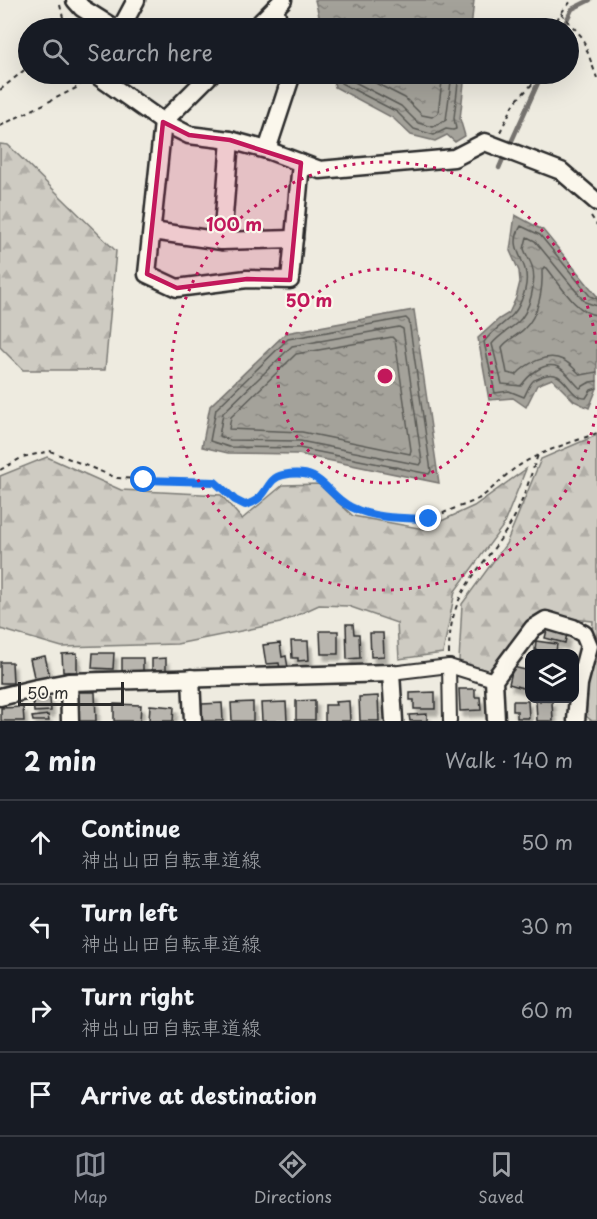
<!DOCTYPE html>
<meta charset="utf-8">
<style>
body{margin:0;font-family:"Playpen Sans","Klee One",sans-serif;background:#20242c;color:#f1f3f6}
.controls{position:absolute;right:18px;bottom:18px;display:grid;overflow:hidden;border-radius:12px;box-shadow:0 6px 24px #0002}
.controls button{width:54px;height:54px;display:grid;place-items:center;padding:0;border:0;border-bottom:2px solid #363941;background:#171b24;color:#f1f3f6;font:30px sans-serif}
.scale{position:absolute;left:18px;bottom:15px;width:106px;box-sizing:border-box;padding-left:6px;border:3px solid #2b2b2b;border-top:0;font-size:16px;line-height:21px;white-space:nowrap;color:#2b2b2b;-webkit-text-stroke:4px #fbf7ec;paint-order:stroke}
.stop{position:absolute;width:18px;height:18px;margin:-14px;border:4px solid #1a73e8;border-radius:50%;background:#fff}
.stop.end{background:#1a73e8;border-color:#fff;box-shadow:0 2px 6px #0008}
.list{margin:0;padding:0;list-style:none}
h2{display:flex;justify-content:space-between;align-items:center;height:78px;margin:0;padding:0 24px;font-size:26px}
h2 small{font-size:20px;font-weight:400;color:#9ea1a6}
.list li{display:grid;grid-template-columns:39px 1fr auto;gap:18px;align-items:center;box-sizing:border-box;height:84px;padding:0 24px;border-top:2px solid #363941}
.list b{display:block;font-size:22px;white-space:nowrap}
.list p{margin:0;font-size:20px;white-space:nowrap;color:#9ea1a6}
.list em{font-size:20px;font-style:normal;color:#9ea1a6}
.icon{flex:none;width:33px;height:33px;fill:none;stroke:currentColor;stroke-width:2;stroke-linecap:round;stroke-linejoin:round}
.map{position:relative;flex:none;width:597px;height:721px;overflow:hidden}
.search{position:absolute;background:#171b24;box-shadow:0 6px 24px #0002;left:18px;right:18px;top:18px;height:66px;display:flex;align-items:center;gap:15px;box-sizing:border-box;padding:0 21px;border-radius:33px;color:#9ea1a6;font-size:22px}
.sheet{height:414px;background:#171b24}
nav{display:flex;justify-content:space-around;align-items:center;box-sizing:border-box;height:84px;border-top:2px solid #363941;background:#171b24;font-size:16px;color:#9ea1a6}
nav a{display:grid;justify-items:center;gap:3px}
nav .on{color:#8c9099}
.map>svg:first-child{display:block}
</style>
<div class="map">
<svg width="597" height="721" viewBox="0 0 597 721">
<defs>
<pattern id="forest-firs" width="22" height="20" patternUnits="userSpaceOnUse" patternTransform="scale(1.5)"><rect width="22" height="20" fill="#cecbc2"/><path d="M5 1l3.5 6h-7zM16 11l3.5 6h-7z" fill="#b1aea7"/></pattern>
<pattern id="water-ripples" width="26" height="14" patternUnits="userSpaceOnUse" patternTransform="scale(1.5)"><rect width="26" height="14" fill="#a4a29a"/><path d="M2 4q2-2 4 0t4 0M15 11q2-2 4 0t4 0" fill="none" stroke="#86847e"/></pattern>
<filter id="shadow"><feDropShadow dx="3.5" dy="6" stdDeviation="1.5" flood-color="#0004"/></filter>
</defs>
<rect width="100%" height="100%" fill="#eeebe0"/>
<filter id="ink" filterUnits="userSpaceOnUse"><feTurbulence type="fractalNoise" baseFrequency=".0167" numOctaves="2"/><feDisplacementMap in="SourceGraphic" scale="12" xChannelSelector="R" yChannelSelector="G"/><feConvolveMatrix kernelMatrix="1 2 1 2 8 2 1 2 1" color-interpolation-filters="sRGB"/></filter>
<g filter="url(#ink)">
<g fill="url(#forest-firs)" stroke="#7c7b76" stroke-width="1.5">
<path d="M0,144l8,1 108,106 -11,119h-82l-23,-23z"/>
<path d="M597,435v286h-5l-6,-5 7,-95 -44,-4 -59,55 -31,-11 3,-57 44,-60 35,-85z"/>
<path d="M47,457l74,33 100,5 21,24 41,-34 36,-1 34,32 71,13 50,-23 52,-37 -23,57 -48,65 -12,62 -44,6 -2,-36 -49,-17 -29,-1 -39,18 -103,21 -115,3 -62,-18v-153z"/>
</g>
<g fill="url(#water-ripples)" stroke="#74726e" stroke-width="1.5">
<path d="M315,0h159l-3,28h-149z"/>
<path d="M332,74h133l-5,45 5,17 -10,6 -8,-7 -12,6 -24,-6 -18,-17 -58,-31z"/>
<path d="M515,215l28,15 54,66v92l-8,20 -15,-7 -22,-22 -15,6 -11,22 -13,-9 -24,2 -11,-62 21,-19 10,-6 7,-15 4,-16 -1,-11 -9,-20z"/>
<path d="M414,310l25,173 -141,-29 -70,-1 -26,-6 8,-41 76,-73z"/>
</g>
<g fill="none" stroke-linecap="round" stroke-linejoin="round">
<g stroke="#5b5b57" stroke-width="1.5">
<path d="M338,74l3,9 56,29 17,17 20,6 12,-6 7,1 3,-1 -2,-11 5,-44"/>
<path d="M345,74l2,4 54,28 17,17 15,4 13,-7 6,-46"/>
<path d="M358,74l47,24 17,17 10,2 6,-4 5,-39"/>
<path d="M597,299l-7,-3 -50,-61 -19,-9c-11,18 -1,27 4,43 3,10 0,23 -4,32 -7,20 -25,24 -37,41l11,51 14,-2 15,6c3,-5 5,-13 10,-17 1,0 8,-3 9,-4 23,-9 24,22 43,22l5,-8 6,-2"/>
<path d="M597,306l-12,-4 -50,-61 -8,-4 -3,12c2,6 6,11 8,17 5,15 -2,46 -15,57 -8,7 -18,12 -25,21l10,40 19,2c7,-10 22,-25 37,-19 9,4 15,15 22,21l10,-6 7,-1"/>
<path d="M597,315c-21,-1 -37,-31 -50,-47l-3,-1 -2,3c1,19 -3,45 -18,59 -7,7 -16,10 -22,18l5,26 9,2c10,-11 31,-23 47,-15 7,3 12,10 18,15l16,-3"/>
<path d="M406,318l3,3 22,150 -2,3 -130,-26 -70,-1 -19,-6 6,-32 72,-70z"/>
<path d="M399,327l4,2 19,133 -2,3 -120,-24 -70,-1 -11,-4 4,-23 69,-67z"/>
<path d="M392,337l3,3 16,110 -1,4 -108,-22 -73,-3 2,-12 65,-63z"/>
</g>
<g stroke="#74726e" stroke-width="4.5">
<path d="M563,28l9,-19 18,-9"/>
<path d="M509,147l33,-73"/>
<path d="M499,168l6,-14"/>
</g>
</g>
<g fill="#b8b5ae" stroke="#2b2b2b" stroke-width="1.5" filter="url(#shadow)">
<path d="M346,624h7l1,10h5l1,24 -13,1z"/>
<path d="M547,630l20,4 -2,9 -20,-5z"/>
<path d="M320,631h18v23h-17z"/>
<path d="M370,633h13l1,23 -13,1z"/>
<path d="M291,641h17l1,19 -11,1v-3h-6z"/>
<path d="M536,641l21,3 -1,8 7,2h-17v-3l-11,-1z"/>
<path d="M280,643l2,14 4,-1 2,12 -8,1 -1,-6 -13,1 -3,-19z"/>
<path d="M77,653v19h-14l-1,-18z"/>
<path d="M93,653h21l-1,16 -21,-1z"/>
<path d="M45,656l5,22 -15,3 -5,-22z"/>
<rect x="122" y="658" width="21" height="16"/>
<path d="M166,658v16h-14v-15z"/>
<path d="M0,662h12l1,21h-13z"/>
<path d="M513,667l17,4v19l-21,-6z"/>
<path d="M459,689h16v8h5l1,13 -21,1z"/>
<path d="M76,692h19l1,29h-20z"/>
<path d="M435,692v17h-21v-9h-4v-7z"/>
<path d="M378,696l1,25h-19l-1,-24z"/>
<path d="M50,698l1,13 -17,1 -1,-12z"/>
<path d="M315,700v20h-19v-19z"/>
<path d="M349,701l1,20h-25v-16h11l-1,-3z"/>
<path d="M513,701h15l1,17h-12v-7h-4z"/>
<path d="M536,701h16l1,20h-16z"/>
<path d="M253,702v19h-21l-1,-18z"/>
<path d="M286,702l1,19h-25l-1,-18z"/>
<path d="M222,703l1,18h-21v-17z"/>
<path d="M114,704l27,1 -1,16h-26z"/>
<path d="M150,705l24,2 -1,14h-24z"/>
<path d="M23,707l1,14h-23v-13z"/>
<path d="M427,714v7h-17l-1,-6z"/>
<path d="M48,715l1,6h-16l-1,-4z"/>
</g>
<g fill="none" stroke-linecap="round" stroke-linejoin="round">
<g stroke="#2b2b2b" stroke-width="16">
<g id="pedestrian">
<path d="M449,666l1,55"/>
<path d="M391,673l58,-7 45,14"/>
</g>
</g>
<g stroke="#2b2b2b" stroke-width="21">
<g id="minor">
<path d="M75,0l7,8 32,20"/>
<path d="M275,8l5,20"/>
<path d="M121,28l15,-28"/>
<path d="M255,28l28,-28"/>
<path d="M95,74l68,48 26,13 41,5 37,10 53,20 134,-12 31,-16 76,29 36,31"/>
<path d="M211,74l-48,48 -16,152 30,14 70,-9 43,1 11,-117"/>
<path d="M267,150l23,-70 -1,-6"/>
<path d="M152,231l70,10 72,-2"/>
<path d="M222,241l8,-101"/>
<path d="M191,678l2,43"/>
<path d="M69,682l1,39"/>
<path d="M0,697l37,-9 32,-6 322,-9 3,48"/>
<path d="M496,721l-2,-41 39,-52 13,-8 27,8 11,6 5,12 -10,38 -3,37"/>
</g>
</g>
<g stroke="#2b2b2b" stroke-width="2" stroke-dasharray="4.5 4.5" stroke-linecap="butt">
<path d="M60,5l5,21 -2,2"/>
<path d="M561,13l21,24 15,41"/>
<path d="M552,28l9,-15 11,-13"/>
<path d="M0,90l28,-23"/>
<path d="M0,126l76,-38 6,-5"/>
<path d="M500,132l15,-30 23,-24 1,-4"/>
<path d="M591,216l6,9"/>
<path d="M0,470l23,-13 27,-6 67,27 98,4c11,7 18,17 30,23 25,-6 19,-25 38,-30 38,-8 41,17 67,32 19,11 55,14 77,12 7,-1 14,-5 21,-8 10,-4 21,-7 30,-12 14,-8 25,-23 39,-32 23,-16 54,-24 80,-34"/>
<path d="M449,654c0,-63 28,-78 59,-126 14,-21 21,-49 30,-73"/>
</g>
<use href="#pedestrian" stroke="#fbf7ec" stroke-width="12"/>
<use href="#minor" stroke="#fbf7ec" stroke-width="16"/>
</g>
</g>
<g fill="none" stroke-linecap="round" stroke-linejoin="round" filter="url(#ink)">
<path stroke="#1a73e8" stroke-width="8" d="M144,480l71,2 20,18 10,5c25,-6 19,-26 38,-30 42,-8 41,19 68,32 24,12 52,11 78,12"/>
</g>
<path fill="#c2185b" fill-opacity="0.2" stroke="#c2185b" stroke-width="4.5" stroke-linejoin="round" d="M163,122l26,13 41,5 71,23 -11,117 -43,-1 -70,9 -30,-14z"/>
<g fill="none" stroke="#c2185b" stroke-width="3" stroke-dasharray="3 6">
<circle cx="385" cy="376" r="107"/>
<path d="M597 406A214 214 0 1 1 597 346"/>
</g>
<circle cx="385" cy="376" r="9" fill="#c2185b" stroke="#fbf7ec" stroke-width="3"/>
<g font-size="18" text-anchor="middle" font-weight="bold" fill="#c2185b" stroke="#fbf7ec" stroke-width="4.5" stroke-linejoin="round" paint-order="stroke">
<text x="234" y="231">100 m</text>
<text x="309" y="307">50 m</text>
</g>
</svg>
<div class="controls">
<button><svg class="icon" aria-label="layers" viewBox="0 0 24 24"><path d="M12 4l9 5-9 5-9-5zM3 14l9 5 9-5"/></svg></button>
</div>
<div class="scale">50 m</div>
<div class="stop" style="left:144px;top:480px"></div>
<div class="stop end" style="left:429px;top:519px"></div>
<div class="search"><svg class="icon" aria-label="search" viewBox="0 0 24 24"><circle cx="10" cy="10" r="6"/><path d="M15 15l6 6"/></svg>Search here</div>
</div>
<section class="sheet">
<h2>2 min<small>Walk · 140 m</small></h2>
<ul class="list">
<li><svg class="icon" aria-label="ahead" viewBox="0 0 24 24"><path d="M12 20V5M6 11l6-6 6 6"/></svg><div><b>Continue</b><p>神出山田自転車道線</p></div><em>50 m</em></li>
<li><svg class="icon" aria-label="left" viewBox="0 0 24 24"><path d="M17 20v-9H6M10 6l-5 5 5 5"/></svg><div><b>Turn left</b><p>神出山田自転車道線</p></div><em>30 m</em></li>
<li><svg class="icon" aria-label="right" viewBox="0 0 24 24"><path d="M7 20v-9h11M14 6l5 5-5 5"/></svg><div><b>Turn right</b><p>神出山田自転車道線</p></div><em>60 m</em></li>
<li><svg class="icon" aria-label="arrive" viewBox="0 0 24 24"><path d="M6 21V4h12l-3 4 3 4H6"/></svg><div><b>Arrive at destination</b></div></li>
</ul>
</section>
<nav>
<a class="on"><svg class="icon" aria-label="map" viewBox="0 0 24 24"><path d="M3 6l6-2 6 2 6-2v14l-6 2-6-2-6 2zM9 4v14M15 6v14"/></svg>Map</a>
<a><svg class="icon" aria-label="directions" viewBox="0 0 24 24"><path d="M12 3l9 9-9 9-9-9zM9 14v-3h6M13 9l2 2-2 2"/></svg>Directions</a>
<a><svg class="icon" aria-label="saved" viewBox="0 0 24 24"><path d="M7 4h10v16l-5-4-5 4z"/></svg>Saved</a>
</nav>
